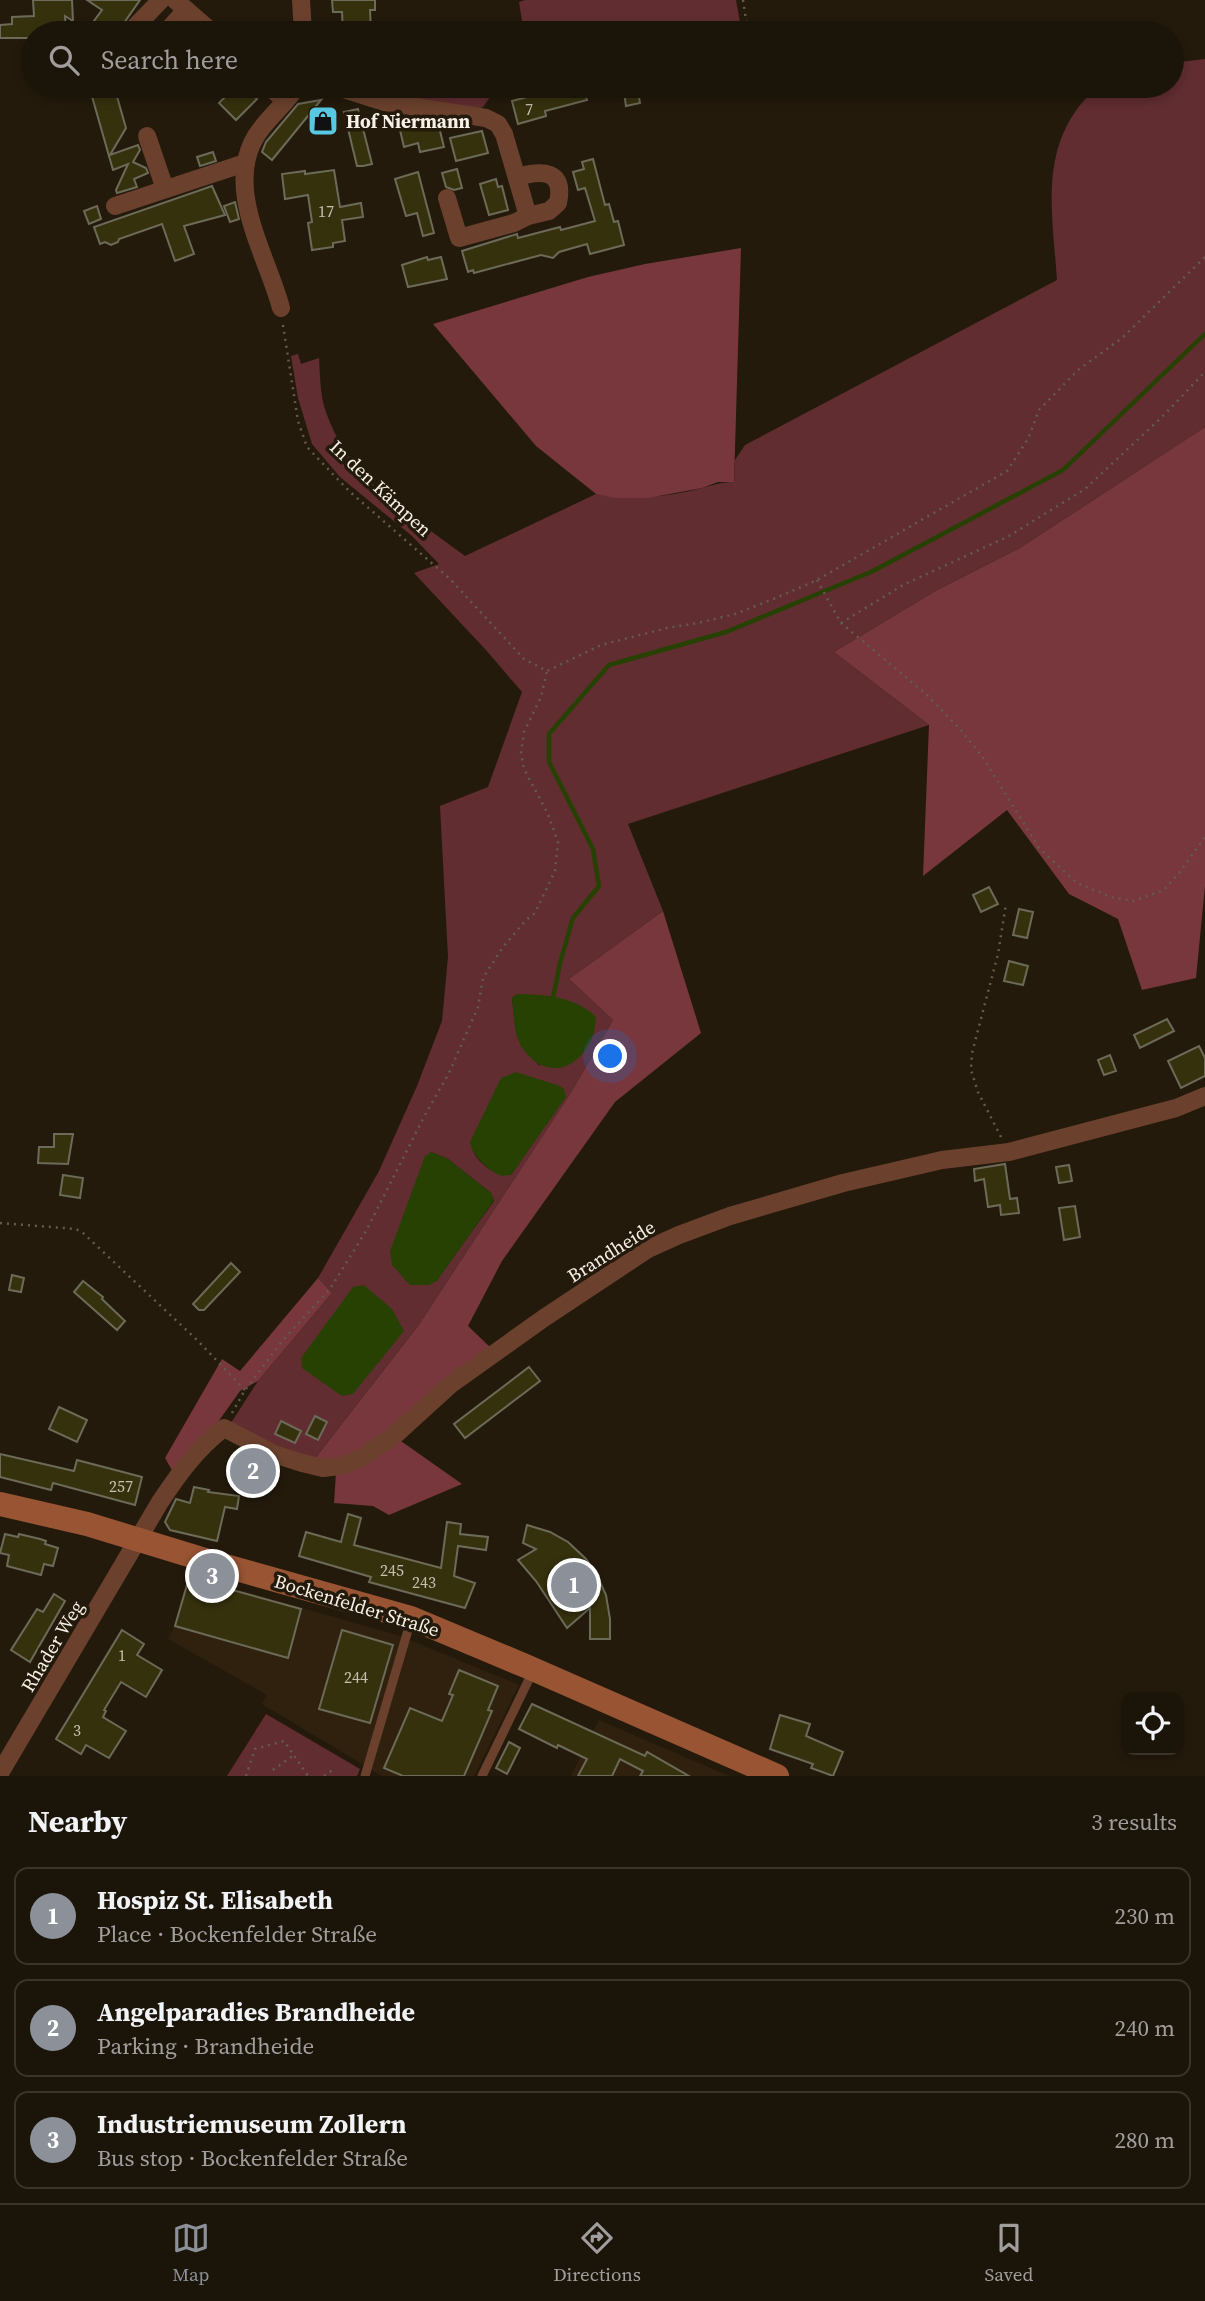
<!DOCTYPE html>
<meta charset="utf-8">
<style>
body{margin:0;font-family:"Source Serif 4",serif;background:#282117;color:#f1f3f6}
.controls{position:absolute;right:21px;bottom:21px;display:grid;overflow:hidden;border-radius:14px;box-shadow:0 4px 10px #0003}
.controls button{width:63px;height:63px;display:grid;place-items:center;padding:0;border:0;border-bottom:2px solid #39332a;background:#1b1409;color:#f1f3f6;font:35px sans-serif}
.you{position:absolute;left:611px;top:1057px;width:24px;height:24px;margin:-18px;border:5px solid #fff;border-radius:50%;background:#1a73e8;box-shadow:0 0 0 10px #1a73e833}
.badge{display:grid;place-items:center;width:46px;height:46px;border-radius:50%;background:#8c9099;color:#fff;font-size:23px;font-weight:700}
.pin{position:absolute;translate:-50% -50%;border:4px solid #fff;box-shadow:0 2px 7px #0006}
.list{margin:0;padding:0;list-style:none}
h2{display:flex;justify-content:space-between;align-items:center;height:91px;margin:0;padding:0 28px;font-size:30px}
h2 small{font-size:23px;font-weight:400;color:#a09e9c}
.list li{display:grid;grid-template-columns:46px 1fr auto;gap:21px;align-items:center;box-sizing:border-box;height:98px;margin:0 14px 14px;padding:0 14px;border:2px solid #39332a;border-radius:14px}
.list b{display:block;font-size:26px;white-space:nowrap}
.list p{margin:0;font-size:23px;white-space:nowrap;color:#a09e9c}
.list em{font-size:23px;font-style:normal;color:#a09e9c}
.icon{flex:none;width:38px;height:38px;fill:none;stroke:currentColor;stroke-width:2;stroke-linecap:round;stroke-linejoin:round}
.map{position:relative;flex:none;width:1205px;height:1776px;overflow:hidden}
.search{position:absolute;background:#1b1409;box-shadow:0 4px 10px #0003;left:21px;right:21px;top:21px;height:77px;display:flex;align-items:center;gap:18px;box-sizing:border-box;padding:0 24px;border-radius:38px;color:#a09e9c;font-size:26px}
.sheet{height:427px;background:#1b1409}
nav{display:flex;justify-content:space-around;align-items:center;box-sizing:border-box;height:98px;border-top:2px solid #39332a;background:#1b1409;font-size:19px;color:#a09e9c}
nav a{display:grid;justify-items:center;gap:4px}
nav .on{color:#8c9099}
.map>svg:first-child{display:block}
</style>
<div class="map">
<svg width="1205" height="1776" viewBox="0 0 1205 1776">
<rect width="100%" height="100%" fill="#241a0c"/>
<g fill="#2f210e">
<path d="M190,1576l210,60 119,49 -45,91h-92l-120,-72 5,-9 -99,-56 7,-13z"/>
<path d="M599,1720l130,56h-158z"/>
</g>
<g fill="#612d31" fill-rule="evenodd">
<path d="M525,0h211l5,28 -31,5h-186l-5,-31z"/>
<path d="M1172,53l8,9 25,-3v368l-185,121 -83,42 -103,62 95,73 -301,99 35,87 -94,68 44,41 -43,74 -152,232 -105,135 -84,-35 29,-45 74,-88 -14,-15 61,-107 38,-85 25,-65 6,-64 -8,-151 48,-19 34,-95 -37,-43 -71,-76 25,-9 -27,-28 -72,-59 -28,-33 -14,-46 -7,-42 7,-2 3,10 18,-6c1,15 1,33 5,48 22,72 84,107 141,150l131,-62c32,6 62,4 94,-3 15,-3 28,-9 44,-9l1,-22 10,-15 312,-165c-5,-73 -20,-139 41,-194h74zM517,994l23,72c-24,-24 -24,-36 -28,-68zM564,1090l1,7 -54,78c-7,-2 -17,-3 -22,-6 -11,-8 -22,-21 -15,-33zM431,1152l17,7 43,34 3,8 -58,80 -29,1 -8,-11 -7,-6z"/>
<path d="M353,86h145l-15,21 -7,3 -94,-16z"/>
<path d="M266,1714l94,55 -3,7h-130z"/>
</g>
<g fill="#77373c">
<path d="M741,248l-7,234h-16l-16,6 -54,10h-33l-19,-4 -60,-48 -103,-122 155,-47 57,-13z"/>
<path d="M1205,427v459l-9,92 -54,12 -24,-71 -49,-25 -62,-84 -84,66 6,-151 -95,-73 103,-62 83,-42z"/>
<path d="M663,911l38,122 -86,69 -113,159 -34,65 24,23 -137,110 -42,2 105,-135 152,-232 43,-74 -44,-41z"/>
<path d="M318,1278l14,15 -74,88 -18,10 -27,38 -40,43 -8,-14 57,-99 18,12z"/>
<path d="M398,1439l64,45 -73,31 -16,-9 -39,-3 2,-30z"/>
</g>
<g fill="#274103">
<path d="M517,994c26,0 60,3 79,23 -1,6 -1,15 -4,21 -15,35 -49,42 -71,8 -8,-14 -7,-33 -9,-48z"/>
<path d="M516,1072l44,14 4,3 2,8 -55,78 -9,1c-13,-4 -30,-21 -32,-34l31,-64z"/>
<path d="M431,1152l17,7 43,34 3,7 -57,81 -8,4h-19l-18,-20 -2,-14 35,-95z"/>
<path d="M364,1285l28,24 12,22 -51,63 -11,2 -40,-28 -1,-10 52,-71z"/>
</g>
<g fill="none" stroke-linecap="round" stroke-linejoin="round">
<path stroke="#274103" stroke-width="4.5" d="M553,998l7,-35 13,-45 26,-32 -6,-37 -44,-87v-28l60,-69 117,-33 147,-61 190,-101 142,-136"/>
</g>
<g fill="#36310d" stroke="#6c6a58" stroke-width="2">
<path d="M33,0h39l1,21 -8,-5 1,17h-33v5h-33v-13l12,-1v-7l22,-1z"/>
<path d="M87,0h53l-23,33h-32l17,-23z"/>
<path d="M332,0h43v10h-5l1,23h-28l-1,-21h-9z"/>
<path d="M89,86h25l12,42 -16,27 28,-10 2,5 -7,12 13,6 2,5 -14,6 3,8 -20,6 -1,-3 12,-26 -15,6z"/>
<path d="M236,86h7l14,13 -21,21 -17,-17z"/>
<path d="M560,86h23l4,14 -42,11 1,5 -28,8 -6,-23 49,-13z"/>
<path d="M623,86h14l3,17 -14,3z"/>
<path d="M321,100l-49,60 -10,-8 4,-10 32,-38z"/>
<path d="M358,109l14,55 -9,2h-6l-13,-54z"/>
<path d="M413,123l2,6 23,-6 6,24 -24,5 -2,-9 -14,4 -5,-21z"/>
<path d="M482,131l6,22 -32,8 -6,-23z"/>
<path d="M213,152l3,9 -16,5 -3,-9z"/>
<path d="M593,159l12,46 4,-1 5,18 4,-1 6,24 -34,9 -3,-10 -28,8 -6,6 -12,-3 -67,18 -1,-3 -5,2 -6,-21 55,-17 1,4 42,-11 1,3 34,-9 -10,-33 -7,2 -5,-18 11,-3 -2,-7z"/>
<path d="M457,169l5,19 -8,2 -8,-3 -4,-14z"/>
<path d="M334,170l6,37 21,-4 2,14 -21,3 3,21 -12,2v4l-21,3 -4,-27 4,-1 -4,-27 -23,4 -3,-25 23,-3v3z"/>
<path d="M418,172l16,61 -11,3 -6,-23 -11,3 -11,-37z"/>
<path d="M496,179l2,8 4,-1 6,24 -19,5 -9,-31z"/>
<path d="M212,186l13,29 -41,11 10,28 -19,7 -13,-37 -43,15 -1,3 -7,3 -6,-3 -5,2 -6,-17z"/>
<path d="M235,202l4,17 -9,3 -6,-16z"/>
<path d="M97,206l4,13 -12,5 -5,-13z"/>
<path d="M427,257l1,3 13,-3 6,22 -39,8 -6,-22z"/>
<path d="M989,887l9,17 -17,8 -8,-17z"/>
<path d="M1019,909l14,3 -6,26 -14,-3z"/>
<path d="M1009,961l19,5 -5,19 -19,-4z"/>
<path d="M1167,1019l7,12 -34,17 -6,-13z"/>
<path d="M1199,1046l6,12v18l-24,12 -13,-27z"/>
<path d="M1110,1055l6,16 -12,4 -6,-15z"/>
<path d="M54,1134h19l-5,30 -30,-1 1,-16h15z"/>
<path d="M1005,1164l5,35 7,-1 2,15 -18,2 -1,-10 -12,2 -4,-28 -9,2 -1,-12z"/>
<path d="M1069,1165l3,16 -13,2 -3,-16z"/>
<path d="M63,1175l20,3 -3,20 -20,-3z"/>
<path d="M1075,1206l5,31 -16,3 -5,-32z"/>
<path d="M231,1263l9,9 -36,38h-5l-6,-6z"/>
<path d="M12,1275l12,3 -3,14 -12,-2z"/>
<path d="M83,1281l20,16 -1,2 23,22 -8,9 -43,-38z"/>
<path d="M529,1367l11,14 -75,57 -11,-14z"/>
<path d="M59,1407l28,13 -10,22 -28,-13z"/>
<path d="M315,1416l12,6 -9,18 -12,-6z"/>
<path d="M281,1421l20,10 -6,12 -20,-9z"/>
<path d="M0,1454l74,17 3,-11 65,17 -7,28 -82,-22 -2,7 -51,-13z"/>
<path d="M194,1487l15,3 -1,2 31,4 -2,13 -12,-2 -8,34 -47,-11 -5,-8 11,-23 14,4z"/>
<path d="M348,1514l13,4 -7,27 87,23 6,-46 14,2 -1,10 28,3 -2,13 -28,-4 -4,30 21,7 -10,25 -96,-26 2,-5 -72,-21 7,-24 35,10z"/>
<path d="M527,1525l23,7 18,10 18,17 11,16 9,20 4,24v20h-20v-31l-23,20 -31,-47 -18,-21 18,-11 -13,-6z"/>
<path d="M5,1534l13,3 1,-3 21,5 6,2 -1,3 13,4 -5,18 -9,-2 -3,11 -34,-9 2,-11 -9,-2z"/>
<path d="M189,1578l112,31 -13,49 -113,-32z"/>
<path d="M54,1594l11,7 -35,61 -19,-12 26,-41 6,3z"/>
<path d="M122,1630l22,14 -7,11 25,15 -16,27 -25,-15 -17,28 2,1 -3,6 23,14 -17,27 -23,-13 -5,9 -25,-15z"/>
<path d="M342,1630l51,15 -23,78 -51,-14z"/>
<path d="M459,1670l39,16 -10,24 4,1 -28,65h-61l-19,-8 26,-60 32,13 11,-26 -4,-1z"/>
<path d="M532,1704l113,52 2,-4 42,24h-49l3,-5 -23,-12 -8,17h-34l9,-17 -29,-14 -1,3 -38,-19z"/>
<path d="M780,1715l30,9 -4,12 37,16 -10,24 -22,-8 2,-4 -43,-15z"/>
<path d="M509,1742l11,6 -13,26 -11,-6z"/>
</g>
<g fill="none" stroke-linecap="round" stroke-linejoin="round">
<g stroke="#645b4e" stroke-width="2.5" stroke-dasharray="2 5" stroke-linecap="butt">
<path d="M743,0l5,33"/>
<path d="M283,325l15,96 9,26 42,44 101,88 74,80 23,12 54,-26 66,-17 31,-5 37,-9 36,-14 46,-20 190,-109 21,-32 11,-29 39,-40 44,-32 83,-81"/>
<path d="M817,580l24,43 85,71 34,35 22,27 57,92 38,35 34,14 22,4 31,-11 15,-17 26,-36"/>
<path d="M841,623l62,-38 106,-49 76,-47 77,-72 43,-45"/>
<path d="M1001,1137l-23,-45 -7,-22 1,-17 26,-99 8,-50"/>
<path d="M0,1223l76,6 7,4 114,107 48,50"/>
<path d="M232,1413l13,-23 38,-50 47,-51 36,-58 59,-116 24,-42 29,-66 5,-29 20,-31 23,-27 9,-7 20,-42 3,-29 -10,-28 -24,-45 -3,-16 3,-21 17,-35 6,-26"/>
<path d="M273,1770l21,-15"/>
<path d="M246,1776l9,-27 29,-8 24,35"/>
<path d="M324,1776l10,-7"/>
</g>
<g stroke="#6b412d" stroke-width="9">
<path d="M365,1776l46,-156"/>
<path d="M482,1776l51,-105"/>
</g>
<g stroke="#6b412d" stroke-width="18">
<path d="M175,0l38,33"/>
<path d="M301,0l2,33"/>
<path d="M129,33l32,-33"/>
<path d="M165,33l21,-23"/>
<path d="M269,86l16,15"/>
<path d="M334,86l50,16 102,16 12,6 6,10 24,82 -14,7 -55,15 -12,-40"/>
<path d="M147,136l18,53"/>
<path d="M517,177c24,-7 48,-8 41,26l-9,8 -21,5"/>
<path d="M115,206l130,-43"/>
<path d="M281,308c-14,-53 -57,-119 -25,-172 11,-18 30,-32 41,-50"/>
<path d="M0,1773l160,-271c18,-27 37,-54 64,-74l50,26 28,9 21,5 17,-2 19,-7 36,-24 55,-50 94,-67 104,-69 31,-14 51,-19 113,-33 99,-23 67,-8 167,-44 29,-12"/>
</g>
<path stroke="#985433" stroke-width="24" d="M0,1504l87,20 128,39 196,55 117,49 249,109"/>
</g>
<defs>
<g id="shop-square" transform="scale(1.575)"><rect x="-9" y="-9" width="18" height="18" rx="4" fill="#58c9e3" stroke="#241a0c"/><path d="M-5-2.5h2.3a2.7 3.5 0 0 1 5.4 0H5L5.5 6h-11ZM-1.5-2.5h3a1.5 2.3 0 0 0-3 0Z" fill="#111"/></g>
</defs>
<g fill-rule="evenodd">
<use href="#shop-square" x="323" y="121"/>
</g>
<g text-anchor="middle" stroke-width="7" stroke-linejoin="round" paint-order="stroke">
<g font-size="16" fill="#c8c1b1">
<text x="529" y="115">7</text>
<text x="326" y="217">17</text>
<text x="121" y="1492">257</text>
<text x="392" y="1576">245</text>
<text x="424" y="1588">243</text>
<text x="122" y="1661">1</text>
<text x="356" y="1683">244</text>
<text x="77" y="1736">3</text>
</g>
<g font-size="19" font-weight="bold" fill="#f8f1e8" stroke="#241a0c" text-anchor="start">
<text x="346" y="128">Hof Niermann</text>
</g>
<g font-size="19" fill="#f8f1e8" stroke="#241a0c">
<text transform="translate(381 488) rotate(43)" y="7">In den Kämpen</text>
<text transform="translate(611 1251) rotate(-32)" y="7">Brandheide</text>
<text transform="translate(357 1605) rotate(17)" y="7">Bockenfelder Straße</text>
<text transform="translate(52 1646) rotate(-59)" y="7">Rhader Weg</text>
</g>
</g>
</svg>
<div class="controls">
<button><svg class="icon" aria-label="locate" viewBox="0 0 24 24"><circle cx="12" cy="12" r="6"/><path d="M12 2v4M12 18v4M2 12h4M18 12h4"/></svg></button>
</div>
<div class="you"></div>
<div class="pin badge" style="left:574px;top:1585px">1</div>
<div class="pin badge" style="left:253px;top:1471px">2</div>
<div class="pin badge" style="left:212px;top:1576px">3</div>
<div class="search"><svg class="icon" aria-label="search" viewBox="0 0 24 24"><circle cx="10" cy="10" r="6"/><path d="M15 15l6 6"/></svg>Search here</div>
</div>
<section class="sheet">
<h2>Nearby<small>3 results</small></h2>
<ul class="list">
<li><span class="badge">1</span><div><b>Hospiz St. Elisabeth</b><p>Place · Bockenfelder Straße</p></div><em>230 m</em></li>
<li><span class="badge">2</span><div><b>Angelparadies Brandheide</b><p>Parking · Brandheide</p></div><em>240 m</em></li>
<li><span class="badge">3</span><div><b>Industriemuseum Zollern</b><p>Bus stop · Bockenfelder Straße</p></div><em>280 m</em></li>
</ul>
</section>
<nav>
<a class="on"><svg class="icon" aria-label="map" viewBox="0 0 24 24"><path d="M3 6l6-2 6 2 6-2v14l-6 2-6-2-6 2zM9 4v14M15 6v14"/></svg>Map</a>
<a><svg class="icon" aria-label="directions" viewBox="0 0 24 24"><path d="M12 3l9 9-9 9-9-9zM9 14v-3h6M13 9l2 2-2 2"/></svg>Directions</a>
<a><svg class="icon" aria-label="saved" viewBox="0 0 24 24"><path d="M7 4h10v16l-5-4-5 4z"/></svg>Saved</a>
</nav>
